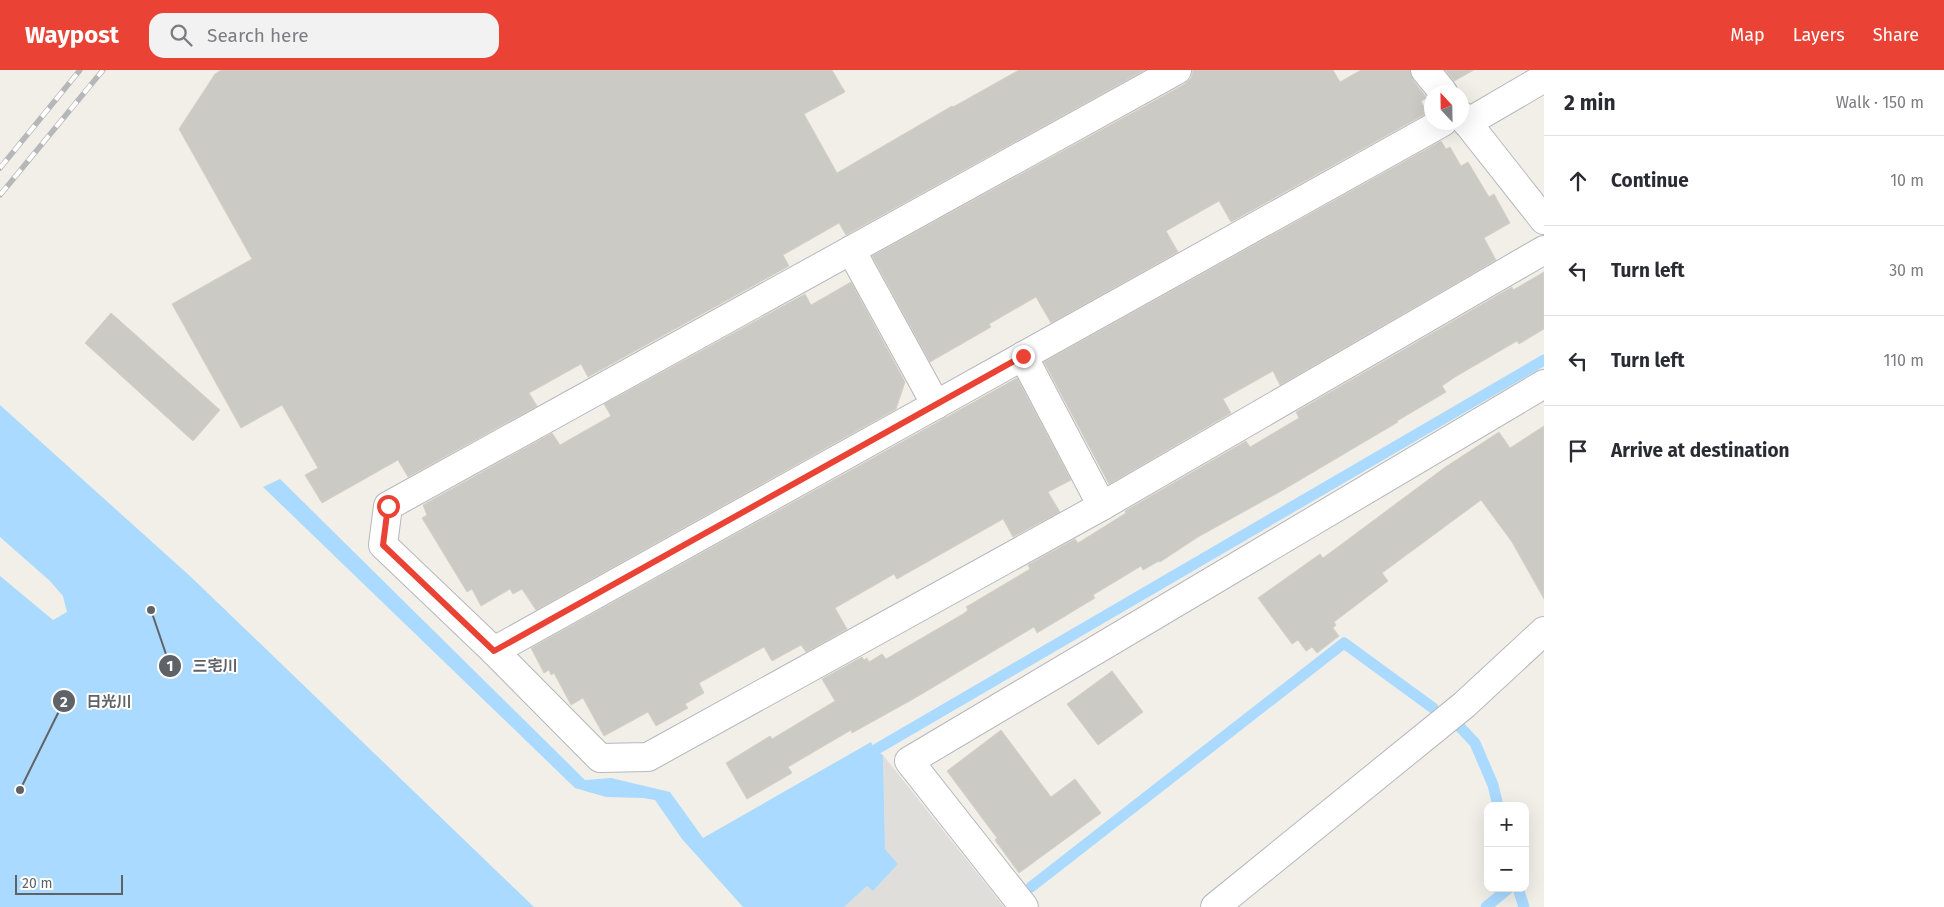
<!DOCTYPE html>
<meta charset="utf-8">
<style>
body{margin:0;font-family:"Fira Sans","Noto Sans JP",sans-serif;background:#f2f2f3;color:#2b2b33}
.controls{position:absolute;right:15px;bottom:15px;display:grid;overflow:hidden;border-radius:10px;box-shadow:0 5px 20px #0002}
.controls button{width:45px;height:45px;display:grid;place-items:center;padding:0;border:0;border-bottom:1px solid #e1e1e2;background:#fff;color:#2b2b33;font:25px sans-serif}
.compass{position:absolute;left:1424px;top:15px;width:45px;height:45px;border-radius:50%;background:#fff;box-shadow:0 5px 20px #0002;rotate:338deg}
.scale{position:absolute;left:15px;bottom:12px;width:108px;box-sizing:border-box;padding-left:5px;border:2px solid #5f6368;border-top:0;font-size:14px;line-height:18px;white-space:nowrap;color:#5f6368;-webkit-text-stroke:4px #fff;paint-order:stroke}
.stop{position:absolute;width:15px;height:15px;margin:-11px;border:4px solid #ea4335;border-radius:50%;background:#fff}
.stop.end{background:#ea4335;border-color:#fff;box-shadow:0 1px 5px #0008}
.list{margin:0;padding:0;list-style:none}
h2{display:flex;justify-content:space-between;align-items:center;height:65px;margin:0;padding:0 20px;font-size:21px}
h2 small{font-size:16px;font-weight:400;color:#7c7c81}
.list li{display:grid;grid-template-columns:32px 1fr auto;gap:15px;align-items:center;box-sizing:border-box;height:90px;padding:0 20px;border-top:1px solid #e1e1e2}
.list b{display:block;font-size:19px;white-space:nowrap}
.list em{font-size:16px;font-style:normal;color:#7c7c81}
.icon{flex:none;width:28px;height:28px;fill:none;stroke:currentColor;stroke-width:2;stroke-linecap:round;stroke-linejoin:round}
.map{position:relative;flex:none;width:1544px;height:837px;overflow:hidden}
header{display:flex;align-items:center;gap:30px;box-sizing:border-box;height:70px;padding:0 25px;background:#ea4335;color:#fff}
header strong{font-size:24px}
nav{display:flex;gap:28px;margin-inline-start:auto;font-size:18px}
.search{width:350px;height:45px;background:#f2f2f3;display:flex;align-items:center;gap:12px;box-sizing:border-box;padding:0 18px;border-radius:15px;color:#7c7c81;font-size:19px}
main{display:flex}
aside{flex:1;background:#fff}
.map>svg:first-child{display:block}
</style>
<header>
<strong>Waypost</strong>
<div class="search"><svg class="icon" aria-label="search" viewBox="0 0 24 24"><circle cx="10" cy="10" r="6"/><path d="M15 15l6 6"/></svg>Search here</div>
<nav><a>Map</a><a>Layers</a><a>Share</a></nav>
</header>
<main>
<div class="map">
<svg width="1544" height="837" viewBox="0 0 1544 837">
<rect width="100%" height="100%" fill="#f1efe8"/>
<path fill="#e0deda" d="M883,685l121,152h-160l23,-21 6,5 25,-27 -13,-15z"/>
<g fill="#aadaff">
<path d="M0,335l191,172 343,330h-534v-331l53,44 14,-8 -4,-16 -13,-15 -50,-44z"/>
<path d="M280,409l305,301 26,-2 59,14 33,46 168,-96 4,8 8,5 2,94 13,15 -25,27 -6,-5 -23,21h-101l-61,-68 -27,-39 -12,-2 -37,-1 -31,-9 -312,-301z"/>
</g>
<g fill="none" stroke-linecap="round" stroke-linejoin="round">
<g stroke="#aadaff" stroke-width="11">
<path d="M1459,656l16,17 18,42 5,21"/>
<path d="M869,692l6,-12 669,-390"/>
<path d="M1031,817l313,-244 89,65"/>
<path d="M1518,818l6,19"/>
<path d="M1486,837l23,-19"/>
</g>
</g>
<g fill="#cccac5" stroke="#d6d1c6">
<path d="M221,0h611l13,22 -41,22 33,59 115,-67 1,1 66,-37h126l-299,165 -7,-12 -56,32 6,11 -201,111 -7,-13 -52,29 8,13 -129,71 -10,-17 -76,43 -17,-28 13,-7 -36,-63 -41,23 -69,-124 80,-45 -73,-130 36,-55z"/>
<path d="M1193,0h140l7,12 21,-12h49l3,10 14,18 -6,3 6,12 -196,109 -12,-21 -53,30 12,21 -127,71 -15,-26 -47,27 2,3 -61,35 -58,-106 313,-172 6,-6z"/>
<path d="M1445,0h29l-20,11z"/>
<path d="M1441,71l5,8 4,-2 11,19 7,-4 21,35 5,-3 16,29 -26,15 12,22 -216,125 -7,-14 -50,28 8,14 -122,71 -65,-122z"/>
<path d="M1544,202v57l-25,15 -2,-3 -62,36 -13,9 4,6 -49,29 1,1 -115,68 -85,47 -38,25 -1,-1 -16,9 -2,-4 -48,29 2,3 -58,35 -3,-6 -119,71 -63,35 -1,-3 -63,37 4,6 -45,26 -21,-36 44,-27 2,3 63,-38 -13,-22 40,-22 2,3 3,-2 2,4 13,-8 4,5 77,-45 5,-4 -2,-3 64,-38 -2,-4 47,-26 3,4 48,-30 -1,-2 121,-70 4,6 49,-29 -3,-6 216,-125 1,3z"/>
<path d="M851,212l54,100 -9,27 -360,201 -14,-21 -9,5 -3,-5 -29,17 -9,-17 -5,3 -45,-74 5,-3 -4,-10 129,-72 8,12 51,-29 -7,-12 201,-110 6,11z"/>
<path d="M111,243l109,97 -27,31 -108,-98z"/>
<path d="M1017,308l54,102 -23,12 12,20 -47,25 -10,-18 -106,60 -3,-5 -59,34 12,21 -41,23 -5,-7 -29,16 -8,-14 -65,36 5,10 -19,11 3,4 -32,18 -8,-14 -44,24 -21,-38 -12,7 -17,-32 -3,2 -2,-5 -5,3 -13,-25z"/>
<path d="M1544,356v173l-32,-57 -31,-42 -99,73 6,8 -54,41 2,3 -3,3 6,8 -22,17 -5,-6 -6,4 -8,-11 -6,4 -34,-46 62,-44 3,4 121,-90 55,-36 11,16z"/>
<path d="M1112,601l31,41 -45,33 -31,-41z"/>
<path d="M1001,660l50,67 24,-18 26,34 -82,60 -24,-33 2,-2 -50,-67z"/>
</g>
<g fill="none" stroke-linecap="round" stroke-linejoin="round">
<g stroke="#b5b8bc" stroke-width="30">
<g id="minor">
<path d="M1177,0l-789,436 -5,39 111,106 106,107 48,-1 454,-251 442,-256"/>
<path d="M1425,0l18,22"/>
<path d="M1462,46l82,104"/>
<path d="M1467,53l77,-45"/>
<path d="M851,180l85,155"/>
<path d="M1023,286l79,150"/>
<path d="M494,581l949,-529"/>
<path d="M1024,837l-115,-146 635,-377"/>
<path d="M1215,837l249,-202 80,-74"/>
</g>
</g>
<use href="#minor" stroke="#fff" stroke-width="28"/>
<g stroke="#b6b7b8" stroke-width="5.5">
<g id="rail">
<path d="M0,98l80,-98"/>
<path d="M0,125l103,-125"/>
</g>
</g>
<use href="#rail" stroke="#fff" stroke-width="4" stroke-dasharray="11" stroke-linecap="butt"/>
</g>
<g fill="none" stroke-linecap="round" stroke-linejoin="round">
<path stroke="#ea4335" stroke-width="6" d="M388,436l-5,39 111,106 529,-295"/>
</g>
<path fill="none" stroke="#5f6368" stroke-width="2" d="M151 540L170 596M20 720L64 631"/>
<g fill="#5f6368" stroke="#fff" stroke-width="2">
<circle cx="151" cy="540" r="5"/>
<circle cx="20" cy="720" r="5"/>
<circle cx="170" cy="596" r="12"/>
<circle cx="64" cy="631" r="12"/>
</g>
<g font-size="15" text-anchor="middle" font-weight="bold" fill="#fff">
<text x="170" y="601">1</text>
<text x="64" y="637">2</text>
</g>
<g font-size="15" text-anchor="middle" font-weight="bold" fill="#5f6368" stroke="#fff" stroke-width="4" stroke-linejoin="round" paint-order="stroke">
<text x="215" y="601">三宅川</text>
<text x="109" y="637">日光川</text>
</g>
</svg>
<div class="controls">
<button>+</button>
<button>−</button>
</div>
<svg class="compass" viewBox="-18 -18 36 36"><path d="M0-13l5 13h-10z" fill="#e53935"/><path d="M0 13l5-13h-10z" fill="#7c7c81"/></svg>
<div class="scale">20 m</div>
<div class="stop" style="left:388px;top:436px"></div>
<div class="stop end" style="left:1023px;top:286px"></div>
</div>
<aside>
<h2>2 min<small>Walk · 150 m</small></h2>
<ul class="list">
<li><svg class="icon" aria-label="ahead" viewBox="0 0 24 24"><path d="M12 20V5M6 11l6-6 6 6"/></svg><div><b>Continue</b></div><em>10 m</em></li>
<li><svg class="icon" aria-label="left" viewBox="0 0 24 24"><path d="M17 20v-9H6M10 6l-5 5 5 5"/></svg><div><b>Turn left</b></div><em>30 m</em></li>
<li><svg class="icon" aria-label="left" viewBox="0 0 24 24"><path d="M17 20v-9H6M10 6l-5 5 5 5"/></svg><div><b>Turn left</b></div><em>110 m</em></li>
<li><svg class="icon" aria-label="arrive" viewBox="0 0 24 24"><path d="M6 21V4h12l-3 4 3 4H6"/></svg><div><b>Arrive at destination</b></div></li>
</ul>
</aside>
</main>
